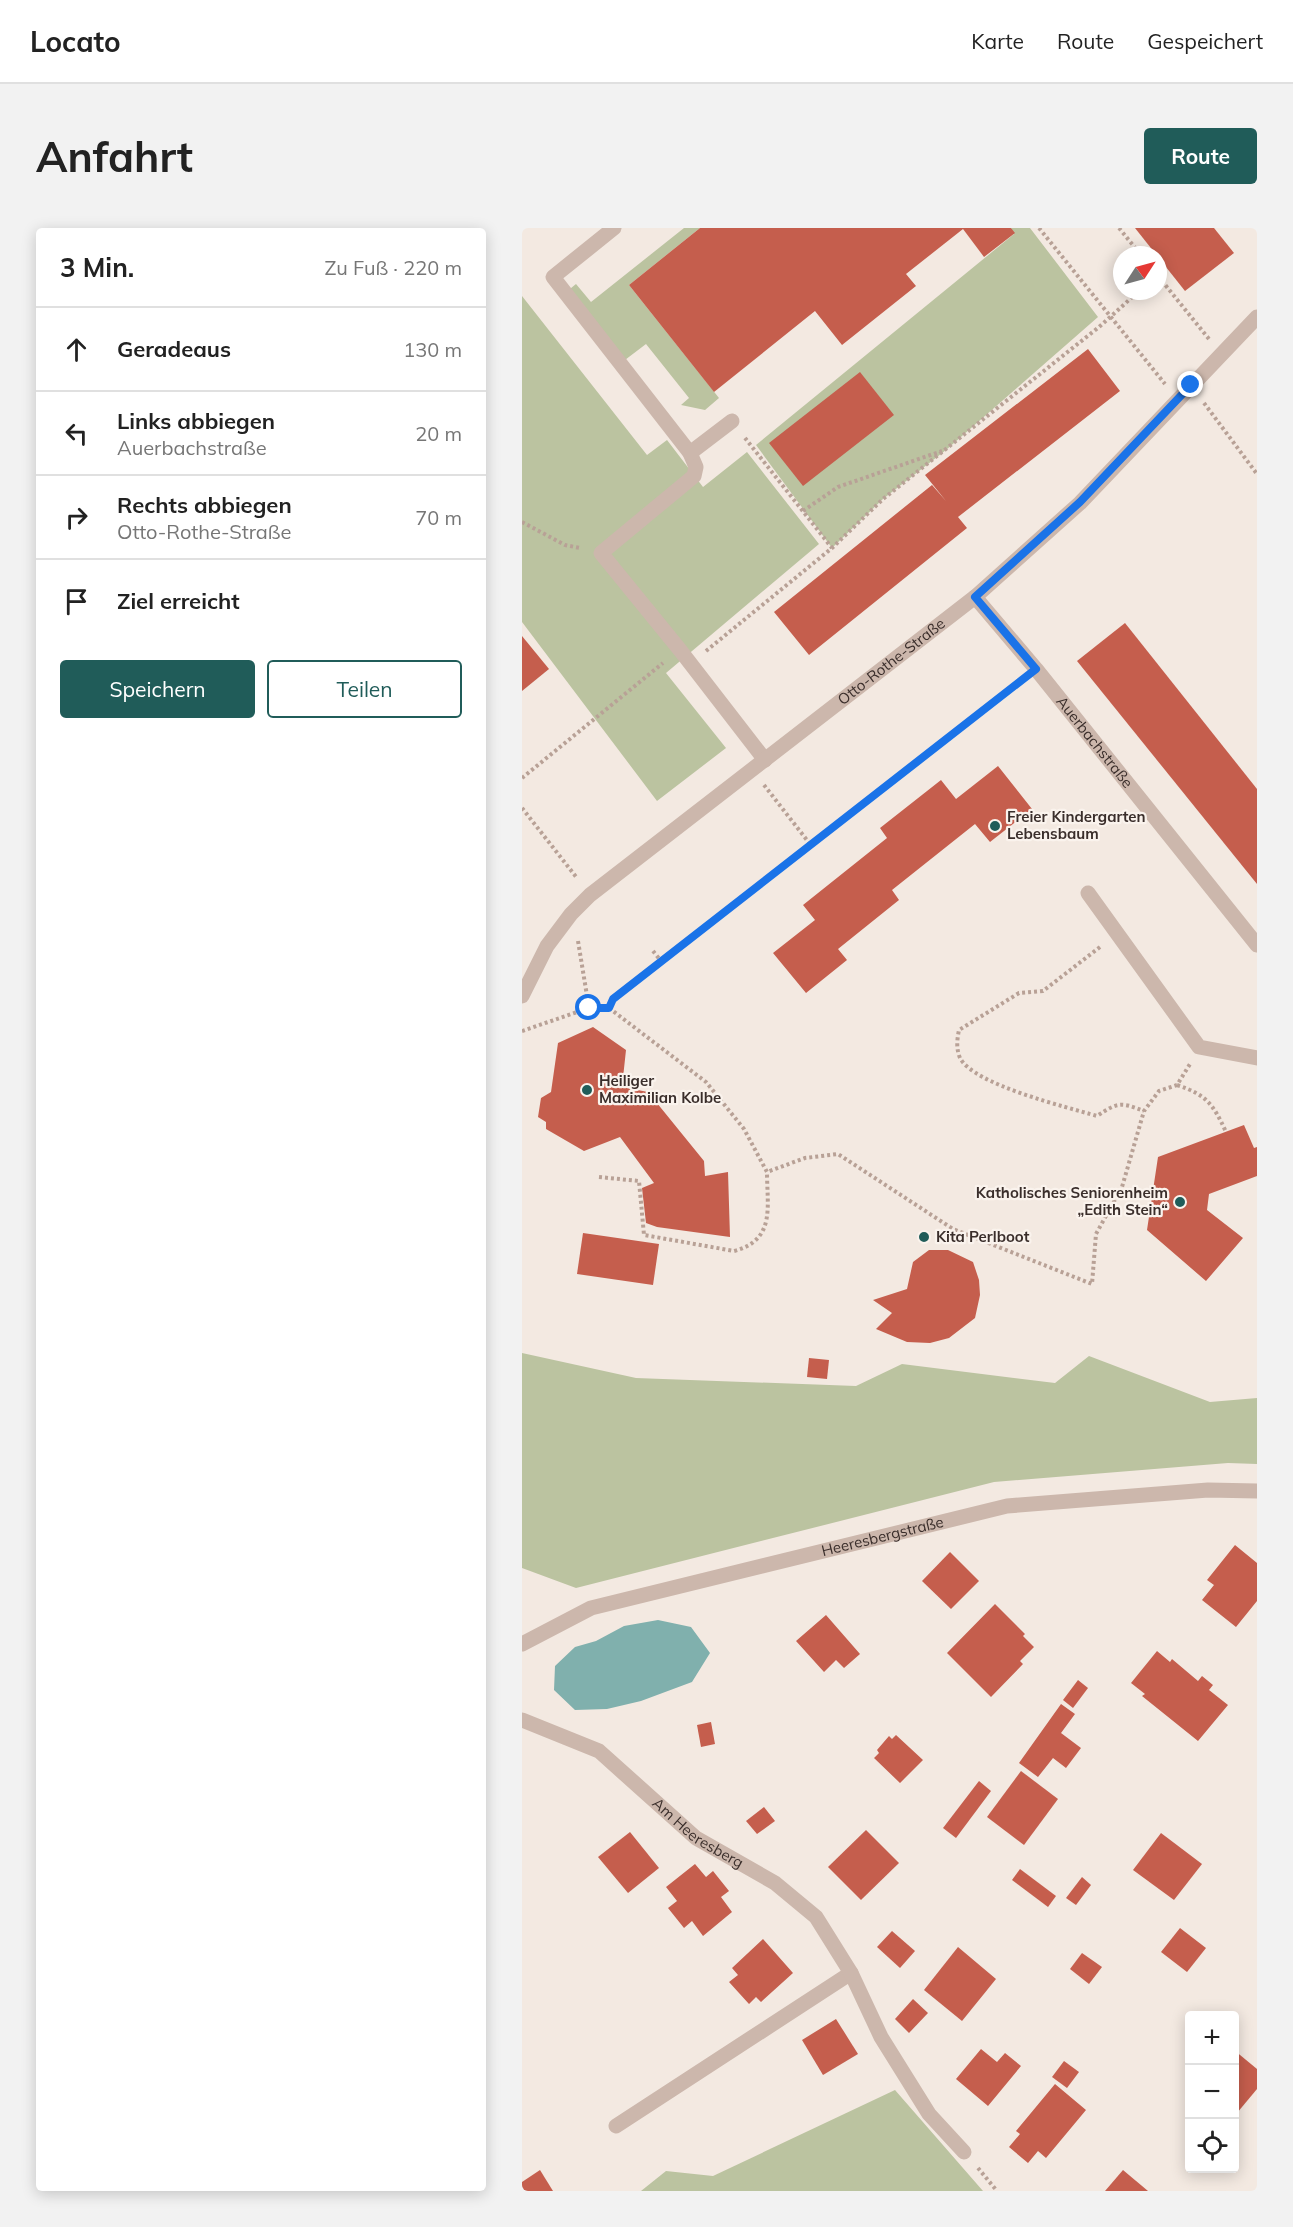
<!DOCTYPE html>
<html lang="de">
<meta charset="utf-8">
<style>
body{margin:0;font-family:Mulish,sans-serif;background:#f2f2f2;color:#222}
.controls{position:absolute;right:18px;bottom:18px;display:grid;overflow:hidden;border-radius:6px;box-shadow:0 3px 15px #0003}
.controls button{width:54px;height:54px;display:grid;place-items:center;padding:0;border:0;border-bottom:2px solid #e0e0e0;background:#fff;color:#222;font:30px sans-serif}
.compass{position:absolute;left:591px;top:18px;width:54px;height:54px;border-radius:50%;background:#fff;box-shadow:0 3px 15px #0003;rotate:54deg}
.stop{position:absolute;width:18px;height:18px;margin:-14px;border:4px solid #1a73e8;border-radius:50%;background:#fff}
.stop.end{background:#1a73e8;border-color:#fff;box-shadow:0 2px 6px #0008}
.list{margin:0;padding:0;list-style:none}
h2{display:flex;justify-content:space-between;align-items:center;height:78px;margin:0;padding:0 24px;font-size:26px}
h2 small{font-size:20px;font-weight:400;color:#767676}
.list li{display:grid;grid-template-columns:39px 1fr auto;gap:18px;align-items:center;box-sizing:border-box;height:84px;padding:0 24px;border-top:2px solid #e0e0e0}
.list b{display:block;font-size:22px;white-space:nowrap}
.list p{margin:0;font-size:20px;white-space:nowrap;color:#767676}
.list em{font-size:20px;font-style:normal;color:#767676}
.actions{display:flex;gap:12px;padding:18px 24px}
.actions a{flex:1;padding:14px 0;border:2px solid #205c59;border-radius:6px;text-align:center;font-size:21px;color:#205c59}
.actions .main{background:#205c59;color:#fff}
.icon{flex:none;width:33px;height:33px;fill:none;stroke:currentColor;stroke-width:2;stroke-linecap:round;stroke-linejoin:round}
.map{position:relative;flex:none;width:735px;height:1963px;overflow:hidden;border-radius:6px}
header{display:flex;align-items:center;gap:36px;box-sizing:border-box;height:84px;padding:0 30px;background:#fff;border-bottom:2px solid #e0e0e0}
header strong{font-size:28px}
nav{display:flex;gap:33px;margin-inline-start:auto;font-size:21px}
.intro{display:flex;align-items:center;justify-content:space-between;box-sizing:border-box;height:144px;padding:0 36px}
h1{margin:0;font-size:42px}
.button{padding:15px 27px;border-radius:6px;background:#205c59;color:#fff;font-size:21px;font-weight:700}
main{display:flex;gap:36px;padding:0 36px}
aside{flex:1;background:#fff;border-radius:6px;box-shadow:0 3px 15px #0003}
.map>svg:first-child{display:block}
</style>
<header>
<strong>Locato</strong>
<nav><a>Karte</a><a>Route</a><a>Gespeichert</a></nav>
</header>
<div class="intro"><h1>Anfahrt</h1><a class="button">Route</a></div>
<main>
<aside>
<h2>3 Min.<small>Zu Fuß · 220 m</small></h2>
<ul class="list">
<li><svg class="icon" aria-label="ahead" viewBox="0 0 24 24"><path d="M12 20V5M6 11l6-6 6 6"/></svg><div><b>Geradeaus</b></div><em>130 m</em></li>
<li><svg class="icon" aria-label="left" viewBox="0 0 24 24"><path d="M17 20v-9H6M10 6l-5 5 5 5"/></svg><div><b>Links abbiegen</b><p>Auerbachstraße</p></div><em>20 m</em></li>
<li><svg class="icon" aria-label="right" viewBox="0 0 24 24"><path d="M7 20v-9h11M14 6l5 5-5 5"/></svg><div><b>Rechts abbiegen</b><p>Otto-Rothe-Straße</p></div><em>70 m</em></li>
<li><svg class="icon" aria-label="arrive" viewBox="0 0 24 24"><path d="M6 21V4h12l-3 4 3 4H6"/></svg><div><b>Ziel erreicht</b></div></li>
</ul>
<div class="actions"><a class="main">Speichern</a><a>Teilen</a></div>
</aside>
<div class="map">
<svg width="735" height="1963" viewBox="0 0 735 1963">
<rect width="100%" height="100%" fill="#f3e9e1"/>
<g fill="#bbc3a0">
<path d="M162,0h16l-71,57 90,113 -14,12 -24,-5 8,-7 -43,-54 -25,19 -56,-70 11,-9 15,18z"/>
<path d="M489,0h19l68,89 -152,133 -63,49 -51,49 -76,-103 258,-211z"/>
<path d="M0,68l125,159 20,-15 36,47 44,-35 72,92 -153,129 60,75 -69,53 -135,-179z"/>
<path d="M0,1125l114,25 220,8 46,-22 153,19 34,-27 121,46 47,-4v66l-29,-1 -234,19 -418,106 -54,-20z"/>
<path d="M373,1862l88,101h-342l25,-20 47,5z"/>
</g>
<path fill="#80b0ad" d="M136,1392l33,7 19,26 -18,29 -51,19 -34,8 -32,1 -21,-20 1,-24 20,-19 21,-6 28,-15z"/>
<g fill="#c55e4d">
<path d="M178,0h311l4,5 -31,24 -21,-28 -57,45 10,12 -74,59 -27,-34 -101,81 -85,-107z"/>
<path d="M613,0h79l20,25 -49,38z"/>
<path d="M566,121l32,42 -162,126 9,11 -158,127 -35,-43 158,-127 14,16 -21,-26z"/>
<path d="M338,144l34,43 -91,71 -34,-43z"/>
<path d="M603,395l132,166v95l-180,-223z"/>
<path d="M0,408l27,33 -27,22z"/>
<path d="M476,538l34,43 -42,33 -15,-18 -83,66 7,10 -61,49 9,11 -41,33 -33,-40 42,-33 -12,-15 84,-67 -7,-10 61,-48 15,19z"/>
<path d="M71,799l33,23 -4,37 26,5 56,69 1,15 23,-4 2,65 -73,-10 -11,-4 -4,-35 12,-5 -34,-46 -36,14 -38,-22v-7l-8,-5 3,-19 10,-6 7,-49z"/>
<path d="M722,897l10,23 3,-1v29l-48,18 -2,16 36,28 -37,43 -59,-51 11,-73z"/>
<path d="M61,1005l76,11 -6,41 -76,-11z"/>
<path d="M407,1022h19l25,12 6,18 1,15 -5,23 -26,20 -19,5 -23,-1 -31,-13 16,-16 -19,-13 34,-11 6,-27z"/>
<path d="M287,1130l20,2 -2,19 -20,-2z"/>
<path d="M713,1317l22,18v38l-21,26 -34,-27 12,-15 -7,-5z"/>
<path d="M428,1324l29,29 -28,28 -29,-28z"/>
<path d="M473,1376l30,30 -2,2 11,11 -14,14 3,3 -32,33 -44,-44z"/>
<path d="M304,1387l34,39 -16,14 -8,-8 -12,12 -28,-31z"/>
<path d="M635,1423l13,11 2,-3 26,22 4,-5 11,9 -4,5 19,15 -30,36 -56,-45 3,-2 -14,-11z"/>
<path d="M556,1452l10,8 -15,20 -10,-8z"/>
<path d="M539,1476l14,10 -14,19 20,15 -15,20 -13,-10 -15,19 -19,-14z"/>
<path d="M189,1494l4,22 -14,3 -4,-22z"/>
<path d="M374,1507l27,25 -23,23 -26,-25 5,-5 -2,-3 12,-14 3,3z"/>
<path d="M499,1543l37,28 -34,46 -37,-28z"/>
<path d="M457,1553l12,10 -35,47 -13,-10z"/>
<path d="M242,1579l11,14 -18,13 -11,-13z"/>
<path d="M344,1602l33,33 -38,37 -33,-33z"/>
<path d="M108,1604l29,36 -31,25 -30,-36z"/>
<path d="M639,1605l41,31 -28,36 -41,-30z"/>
<path d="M173,1636l11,13 7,-6 16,20 -8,6 11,15 -29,24 -11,-15 -8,7 -16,-20 9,-7 -11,-14z"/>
<path d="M498,1641l36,27 -8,11 -36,-27z"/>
<path d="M560,1649l9,8 -15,20 -10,-7z"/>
<path d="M658,1700l26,20 -19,24 -26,-20z"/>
<path d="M370,1703l23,20 -15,17 -23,-21z"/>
<path d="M241,1711l30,34 -32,29 -5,-5 -7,7 -20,-22 9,-7 -6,-7z"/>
<path d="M436,1719l38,32 -34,42 -38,-31z"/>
<path d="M560,1725l20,14 -13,17 -19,-15z"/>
<path d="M391,1771l15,14 -19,20 -14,-14z"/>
<path d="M314,1791l22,35 -35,21 -21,-35z"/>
<path d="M459,1821l16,13 8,-9 16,13 -33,40 -32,-27z"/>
<path d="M712,1822l23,19v20l-20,24 -3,-2z"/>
<path d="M542,1833l15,11 -12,16 -15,-11z"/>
<path d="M533,1856l31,26 -40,48 -8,-7 -10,12 -19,-16 11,-13 -4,-3z"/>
<path d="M18,1942l13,21h-31v-9z"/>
<path d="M601,1942l25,21h-43z"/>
</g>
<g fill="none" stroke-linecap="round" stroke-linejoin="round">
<g stroke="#b8a196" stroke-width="4" stroke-dasharray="3 3" stroke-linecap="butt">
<path d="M517,0l126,156"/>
<path d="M597,0l22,27"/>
<path d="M636,48l51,63"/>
<path d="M682,175l53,71"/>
<path d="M223,210l87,110"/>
<path d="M281,283l35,-24 104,-36"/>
<path d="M0,294l43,23 15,3"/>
<path d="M184,423l126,-103 51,-49 216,-172 40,-36"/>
<path d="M0,550l141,-115"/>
<path d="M242,557l46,59"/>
<path d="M0,580l55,70"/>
<path d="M56,713l11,67"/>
<path d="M578,719l-57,44 -24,2 -60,37c-2,10 -3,18 1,28 14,27 107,49 137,58 21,-14 24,-14 47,-5"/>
<path d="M131,723l8,10"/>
<path d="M87,780l97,74 38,47 23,43 38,-14 33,-4 115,75 139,55 4,-50 26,-47 22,-76 15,-20 18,-6 13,-21"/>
<path d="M0,803l67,-23h20l4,-9 406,-316"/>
<path d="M655,857c30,10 36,19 49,47"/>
<path d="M77,949l40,4 5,54 90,16c42,-11 33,-44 33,-79"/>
<path d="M456,1940l19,23"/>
</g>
<g stroke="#ccb7ac" stroke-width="15">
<path d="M92,0l-61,49 137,176 6,14 -2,9 -93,77 79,97 85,110"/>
<path d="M168,225l42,-32"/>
<path d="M566,665l111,154 58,11"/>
<path d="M94,1898l235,-153"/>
</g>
<g stroke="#ccb7ac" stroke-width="15">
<path id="s1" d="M453,369l61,72 221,276"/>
<path id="s2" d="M0,768l25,-50 24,-32 19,-19 385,-298 105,-94 177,-186"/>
<path id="s3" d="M0,1416l69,-36 416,-102 201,-16 49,1"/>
<path id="s4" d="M0,1492l77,31 97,87 79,45 41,34 35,56 30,64 48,77 35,38"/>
</g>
</g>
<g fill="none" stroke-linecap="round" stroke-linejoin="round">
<path stroke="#1a73e8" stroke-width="8" d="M67,780h20l4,-9 423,-330 -61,-72 105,-95 111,-117"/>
</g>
<g fill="#205c59" stroke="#faf3ed" stroke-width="2">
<circle cx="473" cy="598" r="6"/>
<circle cx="65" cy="862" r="6"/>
<circle cx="658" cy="974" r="6"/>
<circle cx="402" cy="1009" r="6"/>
</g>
<g text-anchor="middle" stroke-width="4.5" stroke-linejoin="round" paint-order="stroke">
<g font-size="15" fill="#3a2e2b" stroke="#faf3ed">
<text dy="5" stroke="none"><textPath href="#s2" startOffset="504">Otto-Rothe-Straße</textPath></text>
<text dy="5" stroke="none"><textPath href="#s1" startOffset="188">Auerbachstraße</textPath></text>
<text dy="5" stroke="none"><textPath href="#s3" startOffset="378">Heeresbergstraße</textPath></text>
<text dy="5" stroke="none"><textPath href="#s4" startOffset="212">Am Heeresberg</textPath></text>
</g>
<g font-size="15" font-weight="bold" fill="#3a2e2b" stroke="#faf3ed" text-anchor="start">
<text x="485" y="594">Freier Kindergarten<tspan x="485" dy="17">Lebensbaum</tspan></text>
<text x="77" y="858">Heiliger<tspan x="77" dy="17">Maximilian Kolbe</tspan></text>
<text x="646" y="970" text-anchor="end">Katholisches Seniorenheim<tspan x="646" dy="17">„Edith Stein“</tspan></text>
<text x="414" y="1014">Kita Perlboot</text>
</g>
</g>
</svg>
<div class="controls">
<button>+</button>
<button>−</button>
<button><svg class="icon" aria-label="locate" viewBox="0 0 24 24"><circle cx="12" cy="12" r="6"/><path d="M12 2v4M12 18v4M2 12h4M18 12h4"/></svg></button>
</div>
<svg class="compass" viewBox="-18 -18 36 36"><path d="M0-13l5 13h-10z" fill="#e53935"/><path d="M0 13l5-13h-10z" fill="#767676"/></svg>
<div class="stop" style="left:67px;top:780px"></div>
<div class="stop end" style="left:669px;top:157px"></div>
</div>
</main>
